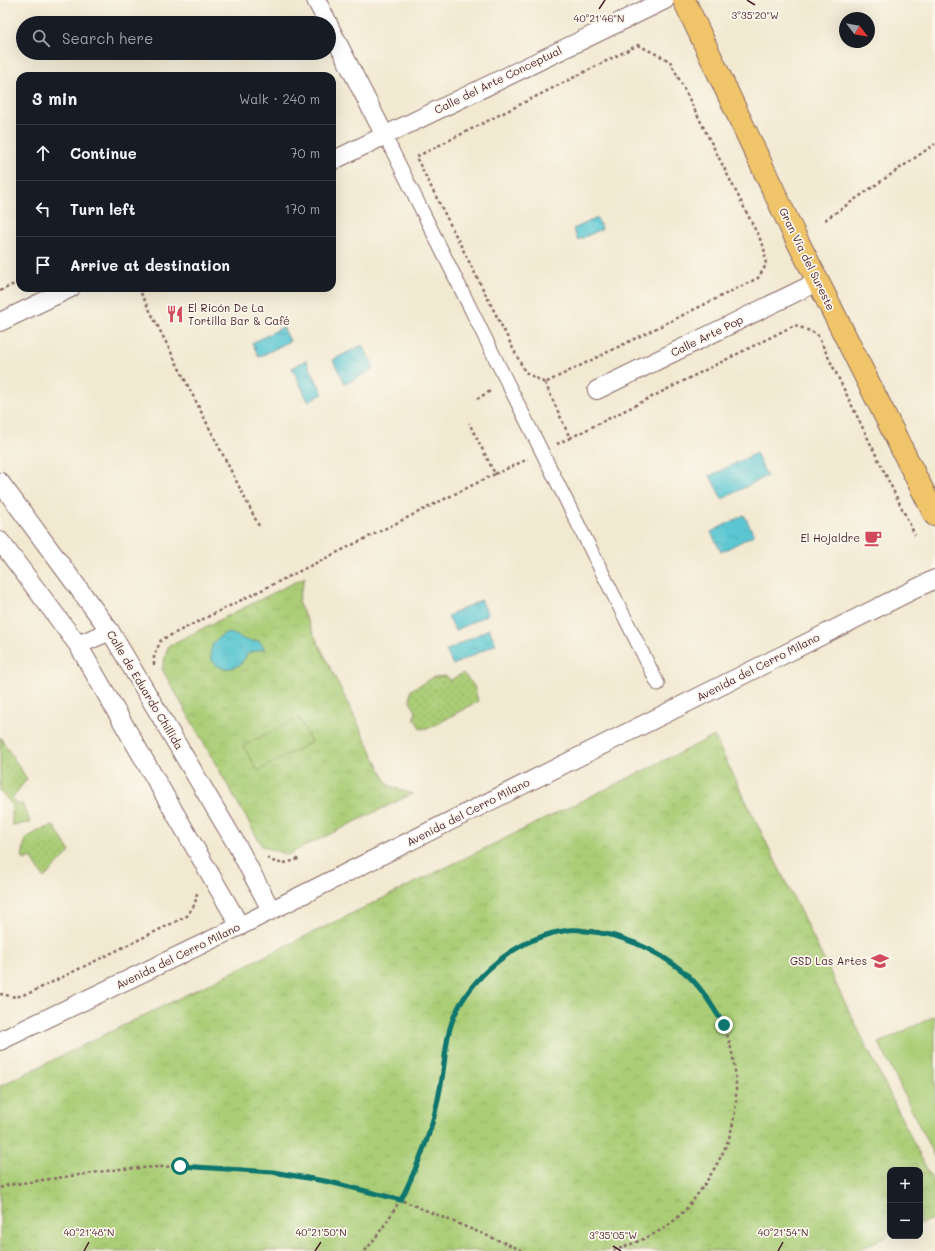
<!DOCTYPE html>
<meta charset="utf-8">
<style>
body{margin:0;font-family:Mali,sans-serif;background:#242831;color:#f1f3f6}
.controls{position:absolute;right:12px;bottom:12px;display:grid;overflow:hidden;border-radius:8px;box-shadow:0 4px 16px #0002}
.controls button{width:36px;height:36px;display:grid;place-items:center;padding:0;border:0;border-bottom:1px solid #363941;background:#171b24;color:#f1f3f6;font:20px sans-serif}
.compass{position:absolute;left:839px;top:12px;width:36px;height:36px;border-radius:50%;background:#171b24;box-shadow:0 4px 16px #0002;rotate:121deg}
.stop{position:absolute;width:12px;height:12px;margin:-9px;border:3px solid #0f766e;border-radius:50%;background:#fff}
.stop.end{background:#0f766e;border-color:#fff;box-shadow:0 1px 4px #0008}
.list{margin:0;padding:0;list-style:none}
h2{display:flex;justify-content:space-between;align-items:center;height:52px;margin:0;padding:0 16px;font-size:17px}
h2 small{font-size:13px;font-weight:400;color:#9ea1a6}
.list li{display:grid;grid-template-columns:26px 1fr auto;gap:12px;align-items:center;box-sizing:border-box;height:56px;padding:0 16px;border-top:1px solid #363941}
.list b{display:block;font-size:15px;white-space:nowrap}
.list em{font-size:13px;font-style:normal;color:#9ea1a6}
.icon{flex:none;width:22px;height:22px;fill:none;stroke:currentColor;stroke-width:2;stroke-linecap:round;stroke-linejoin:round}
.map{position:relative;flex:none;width:935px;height:1251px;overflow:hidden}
.search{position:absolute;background:#171b24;box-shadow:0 4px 16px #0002;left:16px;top:16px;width:320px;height:44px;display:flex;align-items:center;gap:10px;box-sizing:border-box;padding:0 14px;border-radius:22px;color:#9ea1a6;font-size:15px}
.panel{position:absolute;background:#171b24;box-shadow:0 4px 16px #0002;left:16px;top:72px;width:320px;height:220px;border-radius:12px}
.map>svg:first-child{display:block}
</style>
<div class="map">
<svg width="935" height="1251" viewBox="0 0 935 1251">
<defs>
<pattern id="grass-dots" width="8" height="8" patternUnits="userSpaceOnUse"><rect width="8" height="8" fill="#aacd76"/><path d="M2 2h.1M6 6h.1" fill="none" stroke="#94b066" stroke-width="1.8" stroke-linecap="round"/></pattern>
<pattern id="park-crowns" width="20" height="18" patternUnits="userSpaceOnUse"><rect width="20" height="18" fill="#aacd76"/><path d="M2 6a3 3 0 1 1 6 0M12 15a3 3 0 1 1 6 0" fill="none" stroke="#94b066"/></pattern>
<pattern id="water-ripples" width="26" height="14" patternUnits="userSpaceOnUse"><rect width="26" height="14" fill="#5bc7d2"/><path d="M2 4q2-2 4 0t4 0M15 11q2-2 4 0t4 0" fill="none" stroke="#51aab4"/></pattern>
</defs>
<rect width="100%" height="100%" fill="#fbf7ec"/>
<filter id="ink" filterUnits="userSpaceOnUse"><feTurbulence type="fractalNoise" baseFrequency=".025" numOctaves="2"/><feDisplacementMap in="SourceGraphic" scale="8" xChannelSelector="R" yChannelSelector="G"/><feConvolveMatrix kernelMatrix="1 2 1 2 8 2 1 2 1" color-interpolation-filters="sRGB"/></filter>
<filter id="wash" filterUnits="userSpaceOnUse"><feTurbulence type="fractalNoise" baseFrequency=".012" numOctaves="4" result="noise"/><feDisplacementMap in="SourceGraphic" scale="16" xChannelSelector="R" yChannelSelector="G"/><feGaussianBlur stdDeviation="0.9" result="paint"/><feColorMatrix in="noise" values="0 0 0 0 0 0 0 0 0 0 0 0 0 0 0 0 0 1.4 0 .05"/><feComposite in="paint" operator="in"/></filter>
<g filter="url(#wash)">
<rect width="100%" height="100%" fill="#f2e9d1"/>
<g fill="url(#grass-dots)" stroke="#7a7650">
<path d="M463,673l11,13 4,15 -46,26 -11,2 -7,-11 2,-7 -6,-9 1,-12 23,-13 13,-1 2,5z"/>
<path d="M0,737l27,42 -15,19 4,7 6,-1 9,19 -19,2c0,-17 2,-22 -12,-33z"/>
<path d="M54,826l16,26 -26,26 -13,-21 -7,3 -2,-2 3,-19 15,-9z"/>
</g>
<g fill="url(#park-crowns)" stroke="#7a7650">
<path d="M305,577l-7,25 90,183 24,9 -125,61 -25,-9 -100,-177 6,-23z"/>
<path d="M714,736l221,450v32l-15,6v-54h-30v65l-35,16h-855v-165z"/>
</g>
<g fill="#aacd76" stroke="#7a7650">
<path d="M299,718l12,24 -53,29 -15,-25z"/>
<path d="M935,1016v142l-56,-115z"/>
</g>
<g fill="url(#water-ripples)" stroke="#52737e">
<path d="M597,218l5,11 -24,11 -5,-11z"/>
<path d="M283,327l7,14 -31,16 -7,-14z"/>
<path d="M362,345l13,23 -30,16 -12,-24z"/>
<path d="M306,360l17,34 -15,7 -16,-33z"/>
<path d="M756,453l11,23 -45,23 -12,-23z"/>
<path d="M744,515l10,20 -33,17 -10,-20z"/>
<path d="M481,600l7,14 -33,17 -7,-15z"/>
<path d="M489,629l7,15 -43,21 -7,-14z"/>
<path d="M227,633c14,1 14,10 32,8l6,8 -17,4 -8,12c-14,5 -18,6 -29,-5 -2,-13 3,-22 16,-27z"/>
</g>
</g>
<g filter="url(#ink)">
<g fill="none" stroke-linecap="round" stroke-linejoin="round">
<g stroke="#856665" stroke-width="15">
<path id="pedestrian" d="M385,136l122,246 151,302"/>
</g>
<g stroke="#856665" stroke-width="20">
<g id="minor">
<path d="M316,0l12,23"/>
<path d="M329,26l56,110"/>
<path d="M332,161l333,-161"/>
<path d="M0,322l71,-34"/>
<path d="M597,390l220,-108"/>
<path d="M0,482l110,149 128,216 33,63"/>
<path d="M0,541l78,104 162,281"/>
<path d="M78,645l32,-14"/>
<path d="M0,1041l240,-115 695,-347"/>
</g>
</g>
<g stroke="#856665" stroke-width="24">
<path id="primary" d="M684,0l109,232 142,283"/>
</g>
<g stroke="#856665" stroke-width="2.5" stroke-dasharray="3 3" stroke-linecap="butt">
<path d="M638,45l32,16 94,186 2,18 -8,13 -213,105 -20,-11 -109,-215z"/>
<path d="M825,220l110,-76"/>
<path d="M0,291l20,-10"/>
<path d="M141,293l119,235"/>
<path d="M545,383l25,55 -13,6"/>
<path d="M477,399l15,-9"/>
<path d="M570,438l225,-113 22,9 98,201"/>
<path d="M495,474l33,-15"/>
<path d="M154,665v-9l7,-16 334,-166 -26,-51"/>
<path d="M267,858c13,8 20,5 34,0"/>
<path d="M0,994l16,3 16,-5 155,-76 8,-12 2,-11"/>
<path d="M0,1188l8,-3 112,-16 60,-3 93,6 57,10 71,18 123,51"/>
<path d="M365,1251c30,-37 52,-78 67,-124 9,-28 9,-58 15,-87 9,-47 48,-83 90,-102 9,-4 21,-6 30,-8 22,-4 58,8 77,17 14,8 29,16 41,26 12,11 34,39 39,53 12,30 16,70 8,101 -3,16 -15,38 -24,52 -12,18 -25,37 -44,49 -16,10 -34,17 -52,23"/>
</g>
<use href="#pedestrian" stroke="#fff" stroke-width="13"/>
<use href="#minor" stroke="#fff" stroke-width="18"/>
<use href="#primary" stroke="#f0c469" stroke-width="22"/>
</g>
</g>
<g fill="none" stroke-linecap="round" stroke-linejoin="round" filter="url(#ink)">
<path stroke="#0f766e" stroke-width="5" d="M180,1166l93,6 57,10 71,18c18,-37 32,-71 39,-111 6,-26 4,-52 16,-77 21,-42 66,-76 113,-82 5,-1 11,0 16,1 36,3 70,18 99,41 17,14 28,34 40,53"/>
</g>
<path fill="none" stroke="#4a1f2b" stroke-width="1.5" d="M747,0l8,5M599,9l6,-9M613,1246l8,5M84,1251l5,-9M315,1251l6,-9M778,1251l5,-9"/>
<defs>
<g id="restaurant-bare" transform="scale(1.38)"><path d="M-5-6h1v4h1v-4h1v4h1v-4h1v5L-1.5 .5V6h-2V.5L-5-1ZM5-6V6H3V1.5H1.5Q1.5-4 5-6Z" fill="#d1495b" stroke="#fbf7ec" stroke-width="2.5" paint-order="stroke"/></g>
<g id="cafe-bare" transform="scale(1.38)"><path d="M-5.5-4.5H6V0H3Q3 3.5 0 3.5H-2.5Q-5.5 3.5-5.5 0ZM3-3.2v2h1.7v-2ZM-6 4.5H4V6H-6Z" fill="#d1495b" stroke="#fbf7ec" stroke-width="2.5" paint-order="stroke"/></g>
<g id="school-bare" transform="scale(1.38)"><path d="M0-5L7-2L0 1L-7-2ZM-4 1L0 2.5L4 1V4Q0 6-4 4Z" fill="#d1495b" stroke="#fbf7ec" stroke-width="2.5" paint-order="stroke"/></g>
</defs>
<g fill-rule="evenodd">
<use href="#restaurant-bare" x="175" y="314"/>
<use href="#cafe-bare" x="873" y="538"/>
<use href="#school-bare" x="880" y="961"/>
</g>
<g text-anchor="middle" stroke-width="3.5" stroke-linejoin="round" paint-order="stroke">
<g font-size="11" fill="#4a1f2b" stroke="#fbf7ec">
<text transform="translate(498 80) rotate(-26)" y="4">Calle del Arte Conceptual</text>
<text transform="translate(807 259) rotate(64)" y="4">Gran Vía del Sureste</text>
<text transform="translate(707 336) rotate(-26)" y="4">Calle Arte Pop</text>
<text transform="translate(758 667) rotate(-27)" y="4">Avenida del Cerro Milano</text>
<text transform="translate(145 690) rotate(59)" y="4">Calle de Eduardo Chillida</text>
<text transform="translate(468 812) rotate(-27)" y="4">Avenida del Cerro Milano</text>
<text transform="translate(178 956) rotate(-26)" y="4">Avenida del Cerro Milano</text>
</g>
<g font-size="11" fill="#4a1f2b" stroke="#fbf7ec" text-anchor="end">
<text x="188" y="312" text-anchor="start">El Ricón De La<tspan x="188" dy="13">Tortilla Bar &amp; Café</tspan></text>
<text x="860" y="542">El Hojaldre</text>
<text x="867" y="965">GSD Las Artes</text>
</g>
</g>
<g font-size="10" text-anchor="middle" fill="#4a1f2b" stroke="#fbf7ec" stroke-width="3.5" stroke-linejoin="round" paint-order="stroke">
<text x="755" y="19">3°35'20"W</text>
<text x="599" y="22">40°21'46"N</text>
<text x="89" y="1236">40°21'48"N</text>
<text x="321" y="1236">40°21'50"N</text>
<text x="783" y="1236">40°21'54"N</text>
<text x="613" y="1239">3°35'05"W</text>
</g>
</svg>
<div class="controls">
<button>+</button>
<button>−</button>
</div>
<svg class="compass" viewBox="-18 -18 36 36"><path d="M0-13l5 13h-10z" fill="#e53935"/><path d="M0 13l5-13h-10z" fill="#9ea1a6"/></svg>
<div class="stop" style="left:180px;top:1166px"></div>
<div class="stop end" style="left:724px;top:1025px"></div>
<div class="search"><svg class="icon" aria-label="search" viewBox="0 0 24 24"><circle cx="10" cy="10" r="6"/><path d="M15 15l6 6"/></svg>Search here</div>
<section class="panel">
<h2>3 min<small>Walk · 240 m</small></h2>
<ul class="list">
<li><svg class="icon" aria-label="ahead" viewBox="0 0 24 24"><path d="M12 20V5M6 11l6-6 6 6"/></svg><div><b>Continue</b></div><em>70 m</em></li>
<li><svg class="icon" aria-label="left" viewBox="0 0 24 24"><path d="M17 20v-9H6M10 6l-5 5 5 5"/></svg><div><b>Turn left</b></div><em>170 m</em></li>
<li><svg class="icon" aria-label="arrive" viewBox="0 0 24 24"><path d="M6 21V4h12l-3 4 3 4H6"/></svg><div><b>Arrive at destination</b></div></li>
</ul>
</section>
</div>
